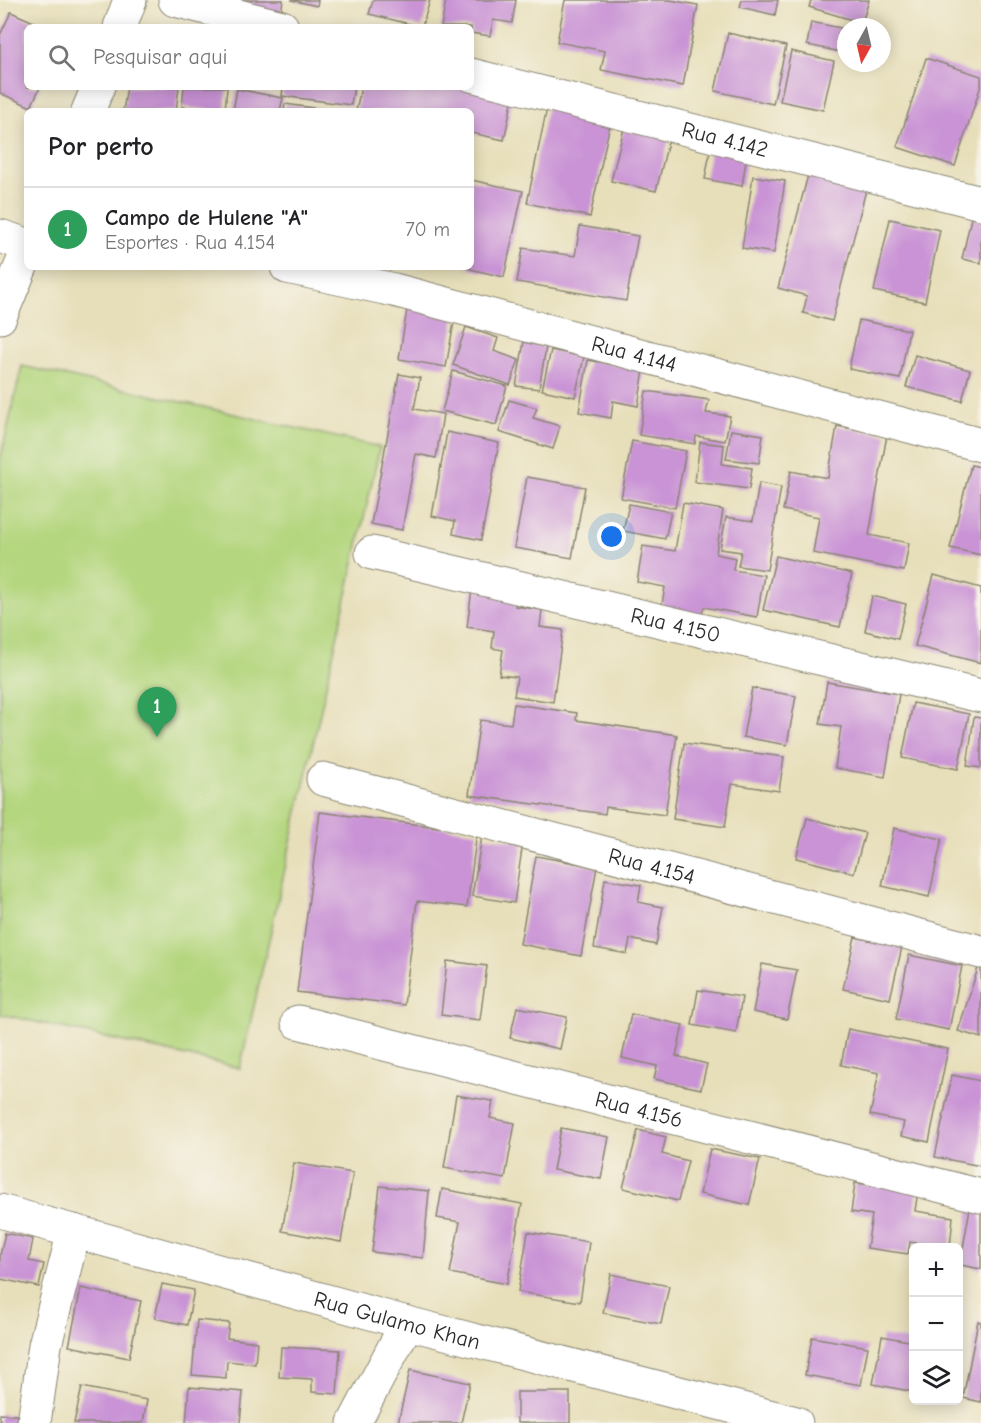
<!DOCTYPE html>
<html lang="pt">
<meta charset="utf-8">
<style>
body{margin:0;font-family:"Comic Neue",sans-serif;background:#f2f2f2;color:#202124}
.controls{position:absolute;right:18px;bottom:18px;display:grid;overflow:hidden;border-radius:9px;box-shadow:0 3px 15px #0003}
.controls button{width:54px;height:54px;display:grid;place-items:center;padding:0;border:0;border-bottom:2px solid #e0e0e0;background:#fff;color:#202124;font:30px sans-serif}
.compass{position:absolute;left:837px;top:18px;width:54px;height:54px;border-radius:50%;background:#fff;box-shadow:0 3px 15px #0003;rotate:188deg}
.you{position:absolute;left:612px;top:537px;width:21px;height:21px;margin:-15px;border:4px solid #fff;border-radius:50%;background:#1a73e8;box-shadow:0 0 0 9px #1a73e833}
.badge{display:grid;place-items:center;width:39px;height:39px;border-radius:50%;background:#b45309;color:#fff;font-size:20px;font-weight:700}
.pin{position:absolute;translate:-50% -50px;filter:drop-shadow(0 2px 3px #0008)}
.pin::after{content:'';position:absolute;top:32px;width:21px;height:18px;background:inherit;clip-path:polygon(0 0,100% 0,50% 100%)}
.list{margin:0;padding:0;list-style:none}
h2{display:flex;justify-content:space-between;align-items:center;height:78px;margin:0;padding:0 24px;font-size:26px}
h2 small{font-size:20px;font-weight:400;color:#757577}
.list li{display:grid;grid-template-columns:39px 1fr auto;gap:18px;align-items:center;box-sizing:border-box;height:84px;padding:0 24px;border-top:2px solid #e0e0e0}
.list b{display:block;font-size:22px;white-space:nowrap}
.list p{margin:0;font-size:20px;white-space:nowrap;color:#757577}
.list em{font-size:20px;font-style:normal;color:#757577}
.icon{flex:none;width:33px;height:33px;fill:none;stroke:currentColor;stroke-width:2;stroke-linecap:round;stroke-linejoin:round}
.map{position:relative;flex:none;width:981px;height:1423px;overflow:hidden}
.search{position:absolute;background:#fff;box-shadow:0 3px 15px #0003;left:24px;top:24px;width:450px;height:66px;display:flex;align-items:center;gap:15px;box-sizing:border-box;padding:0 21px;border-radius:9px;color:#757577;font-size:22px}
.panel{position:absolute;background:#fff;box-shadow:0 3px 15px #0003;left:24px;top:108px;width:450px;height:162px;border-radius:9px}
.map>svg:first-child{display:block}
</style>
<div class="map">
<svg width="981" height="1423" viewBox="0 0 981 1423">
<rect width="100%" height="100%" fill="#f7f3e8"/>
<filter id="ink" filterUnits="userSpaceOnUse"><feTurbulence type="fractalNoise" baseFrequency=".0167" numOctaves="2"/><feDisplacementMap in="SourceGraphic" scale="12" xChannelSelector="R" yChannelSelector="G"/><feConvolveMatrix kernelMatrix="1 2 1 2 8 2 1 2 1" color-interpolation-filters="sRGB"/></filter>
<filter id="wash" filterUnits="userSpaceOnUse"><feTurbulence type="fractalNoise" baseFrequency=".008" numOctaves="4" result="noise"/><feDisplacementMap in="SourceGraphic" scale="24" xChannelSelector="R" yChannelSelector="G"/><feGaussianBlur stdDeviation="1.35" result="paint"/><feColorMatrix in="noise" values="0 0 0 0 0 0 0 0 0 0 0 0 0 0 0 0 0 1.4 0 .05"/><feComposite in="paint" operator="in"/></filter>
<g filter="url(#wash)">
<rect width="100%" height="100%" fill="#e7dfba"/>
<path fill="#b4d67e" stroke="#708054" stroke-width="1.5" d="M22,366l358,81 -140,621 -240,-54v-554z"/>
<g id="blocks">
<g fill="#c993d5">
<path d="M210,0h73l-2,13z"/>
<path d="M291,0h27l-1,6z"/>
<path d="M373,0h57l-8,27 -53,-13z"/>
<path d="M446,0h70l-4,23 -19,-3 -3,16 -19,-3v-6h-30z"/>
<path d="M565,0h105l28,5 -15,81 -82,-16 4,-19 -48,-9z"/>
<path d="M742,0h36l-3,15 -35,-8z"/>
<path d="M811,0h58l-7,23 -53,-16z"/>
<path d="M11,12l34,15h-18v60h13l-9,20 -31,-14v-58z"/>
<path d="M811,22l35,7v24l-39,-8z"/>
<path d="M728,33l58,13 -13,58 -58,-13z"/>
<path d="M791,51l43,10 -11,49 -43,-9z"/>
<path d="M926,58l55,18v9l-26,81 -58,-19z"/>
<path d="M127,87h52l-3,24h-53z"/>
<path d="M184,87h43l-2,24 -43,-4z"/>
<path d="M283,87h71l-3,18 -69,-9z"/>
<path d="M361,87h110l43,6 -10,47 -33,-7v-22h-115z"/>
<path d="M237,89l46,9 -3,13h-47z"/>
<path d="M548,103l62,21 -20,93 -63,-14z"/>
<path d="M285,104l42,6v1h-43z"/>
<path d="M625,124l45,10 -14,57 -45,-10z"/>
<path d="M711,147l36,7 -5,32 -37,-7z"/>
<path d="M808,175l58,15 -34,131 -29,-8 4,-17 -29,-8z"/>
<path d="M753,176l32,5 -11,72 -32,-5z"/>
<path d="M471,180l52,11 -19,86 -38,-9 5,-1z"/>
<path d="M971,218l10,2v43l-19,-4z"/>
<path d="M890,219l50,11 -15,72 -51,-11z"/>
<path d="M580,226l58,10 -12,65 -109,-19 6,-34 52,8z"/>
<path d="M408,303l48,8 -10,56 -47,-8z"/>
<path d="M859,320l50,10 -9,49 -51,-10z"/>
<path d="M466,327l32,11 -4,13 25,9 -9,25 -57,-20z"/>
<path d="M524,342l22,5 -7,42 -23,-3z"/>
<path d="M551,350l33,7 -9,40 -33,-7z"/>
<path d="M915,355l55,15 -8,31 -56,-14z"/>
<path d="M588,360l56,10 -6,36 -25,-5 -2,17 -32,-6z"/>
<path d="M453,371l54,15 -11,39 -54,-14z"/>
<path d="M399,374l21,4 -6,31 29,5 -7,44 -20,-4 -14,76 -31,-6z"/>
<path d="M646,391l63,9 -3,13 24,3 -5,25 -29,-5 -1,8 -56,-9z"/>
<path d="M509,400l28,8 -4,10 27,8 -7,23 -54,-17z"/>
<path d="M837,426l50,9 -18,100 40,8 -5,28 -91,-18 6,-36 -36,-7 8,-39 37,7z"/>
<path d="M731,430l32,5 -4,28 -33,-4z"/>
<path d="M447,432l52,11 -18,97 -28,-6 2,-13 -23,-5z"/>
<path d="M632,441l54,10 -11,57 -54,-10z"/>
<path d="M700,442l24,3 -2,19 30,4 -3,21 -54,-7z"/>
<path d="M971,465l10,2v88l-31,-7z"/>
<path d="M527,477l58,10 -13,71 -58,-10z"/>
<path d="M759,483l22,4 -14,83 -29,-4 3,-14 -21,-3 6,-32 27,4z"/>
<path d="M683,503l40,7 -7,44 19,4 -2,12 31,5 -7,42 -53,-10 -3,10 -40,-7 4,-23 -28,-5 6,-36 32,5z"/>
<path d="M629,504l42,8 -6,27 -42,-8z"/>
<path d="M776,556l76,18 -12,53 -77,-17z"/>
<path d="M934,575l47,13v75l-66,-17z"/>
<path d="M472,589l45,7 -2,10 27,4 -2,17 23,3 -10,72 -39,-6 3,-19 -18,-2 4,-25 -11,-2 2,-17 -27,-4z"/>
<path d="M872,596l34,8 -8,35 -33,-8z"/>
<path d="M827,682l72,12 -14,83 -50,-9 6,-41 -21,-3z"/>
<path d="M752,688l44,8 -9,49 -44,-8z"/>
<path d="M913,703l56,11 -11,55 -56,-11z"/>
<path d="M514,704l63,9 -1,7 101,15 -12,80 -59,-8 -1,7 -136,-19 11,-75 31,4z"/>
<path d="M974,717l7,1v50l-14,-2z"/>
<path d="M684,743l100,14 -5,34 -47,-7 -7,43 -52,-8z"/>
<path d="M320,812l157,20 -10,75 -50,-6 -13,104 -107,-13z"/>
<path d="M807,818l58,15 -11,40 -58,-15z"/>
<path d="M894,828l48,11 -13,58 -47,-11z"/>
<path d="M482,836l41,6 -9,61 -42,-7z"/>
<path d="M536,856l61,11 -16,89 -61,-12z"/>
<path d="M605,879l36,6 -3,17 25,5 -7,38 -26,-6 -3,15 -33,-6z"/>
<path d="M855,937l47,10 -12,52 -47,-10z"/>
<path d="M909,955l53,11 -13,64 -53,-11z"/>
<path d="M447,961l40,5 -7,54 -39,-5z"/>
<path d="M762,964l35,6 -10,49 -34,-7z"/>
<path d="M978,968l3,1v69l-23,-7z"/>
<path d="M698,990l44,7 -6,36 -44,-8z"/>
<path d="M517,1007l50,10 -7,32 -50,-11z"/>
<path d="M631,1014l52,11 -7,31 31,8 -6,25 -47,-10 3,-13 -35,-8z"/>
<path d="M848,1029l100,20 -19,93 -28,-6 3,-14 -34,-7 9,-42 -38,-8z"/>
<path d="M952,1075l29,6v85l-46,-9z"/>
<path d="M456,1095l37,6 -3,17 25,5 -10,56 -61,-11z"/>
<path d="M561,1128l48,9 -8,42 -48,-9z"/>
<path d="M638,1130l28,7 -4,17 26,7 -10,40 -55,-13z"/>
<path d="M710,1149l50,10 -11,46 -49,-11z"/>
<path d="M294,1163l59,10 -12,69 -59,-11z"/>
<path d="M855,1183l63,8 -3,20 38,6 -3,30 -40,-5 -2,12 -41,-6 5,-33 -21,-3z"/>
<path d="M380,1186l49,5 -6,67 -51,-6z"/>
<path d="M442,1189l80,15 -15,80 -57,-11 10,-51 -23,-4z"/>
<path d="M970,1208l11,3v58l-21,-4z"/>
<path d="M528,1232l61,10 -9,60 -62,-10z"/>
<path d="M5,1233l28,6 -4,22 15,3 -5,23 -39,-8v-24z"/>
<path d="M611,1274l58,12 -8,38 -58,-11z"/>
<path d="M162,1284l32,6 -7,35 -32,-7z"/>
<path d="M81,1288l60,13 -12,57 -60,-12z"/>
<path d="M197,1320l32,3 -2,15 30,4 -2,22 -28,-3 -1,17 -34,-3z"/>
<path d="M978,1321l3,1v80l-18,-4z"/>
<path d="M882,1336l32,6v50l-41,-8z"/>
<path d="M812,1337l56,10 -7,38 -56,-10z"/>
<path d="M281,1347l59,3 -3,44 -25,-2v-13l-33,-2z"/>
<path d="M410,1370l60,13 -9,40h-63z"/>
<path d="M82,1387l65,13 -4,23h-69z"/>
<path d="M189,1387l54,5 -3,31h-54z"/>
<rect x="517" y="1392" width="53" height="31"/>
<path d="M0,1414l17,1 -1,8h-16z"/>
</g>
</g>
</g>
<g filter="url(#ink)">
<use href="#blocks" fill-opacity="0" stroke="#898572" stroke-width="1.5"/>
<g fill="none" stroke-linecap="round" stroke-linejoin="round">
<g stroke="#898572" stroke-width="35">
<g id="minor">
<path d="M175,0l107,27"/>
<path d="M120,27l10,-27"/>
<path id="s1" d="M471,75l510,128"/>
<path d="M88,111l10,-24"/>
<path d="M0,236l27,9"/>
<path id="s2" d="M287,267l107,23 587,155"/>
<path d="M0,317l27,-65"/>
<path id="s3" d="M372,553l609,143"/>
<path id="s4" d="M323,779l658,173"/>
<path id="s5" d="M298,1022l683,174"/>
<path id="s6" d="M0,1211l407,112 389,100"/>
<path d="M34,1423l11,-78 29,-114"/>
<path d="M354,1423l53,-100"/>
</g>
</g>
<use href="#minor" stroke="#fff" stroke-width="33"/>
</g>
</g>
<g text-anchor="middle" stroke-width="6" stroke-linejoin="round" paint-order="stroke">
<g font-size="22" fill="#2b2b2b" stroke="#f7f3e8">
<text dy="8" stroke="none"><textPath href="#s1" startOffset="262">Rua 4.142</textPath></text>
<text dy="8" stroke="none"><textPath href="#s2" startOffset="358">Rua 4.144</textPath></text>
<text dy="8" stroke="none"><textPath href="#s3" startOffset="312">Rua 4.150</textPath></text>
<text dy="8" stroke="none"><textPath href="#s4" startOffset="340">Rua 4.154</textPath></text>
<text dy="8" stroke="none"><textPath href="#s5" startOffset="352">Rua 4.156</textPath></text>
<text dy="8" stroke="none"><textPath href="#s6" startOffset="412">Rua Gulamo Khan</textPath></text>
</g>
</g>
</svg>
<div class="controls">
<button>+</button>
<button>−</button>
<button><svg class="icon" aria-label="layers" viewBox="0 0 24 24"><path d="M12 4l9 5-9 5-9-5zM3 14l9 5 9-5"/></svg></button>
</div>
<svg class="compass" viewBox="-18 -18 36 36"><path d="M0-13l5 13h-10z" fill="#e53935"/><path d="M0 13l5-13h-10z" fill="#757577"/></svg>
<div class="you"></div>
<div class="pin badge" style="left:157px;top:737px;background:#2e9e5b">1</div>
<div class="search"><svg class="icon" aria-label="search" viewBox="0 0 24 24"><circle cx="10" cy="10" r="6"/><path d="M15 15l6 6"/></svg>Pesquisar aqui</div>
<section class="panel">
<h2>Por perto<small></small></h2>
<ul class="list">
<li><span class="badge" style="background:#2e9e5b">1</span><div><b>Campo de Hulene &quot;A&quot;</b><p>Esportes · Rua 4.154</p></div><em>70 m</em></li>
</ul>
</section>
</div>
